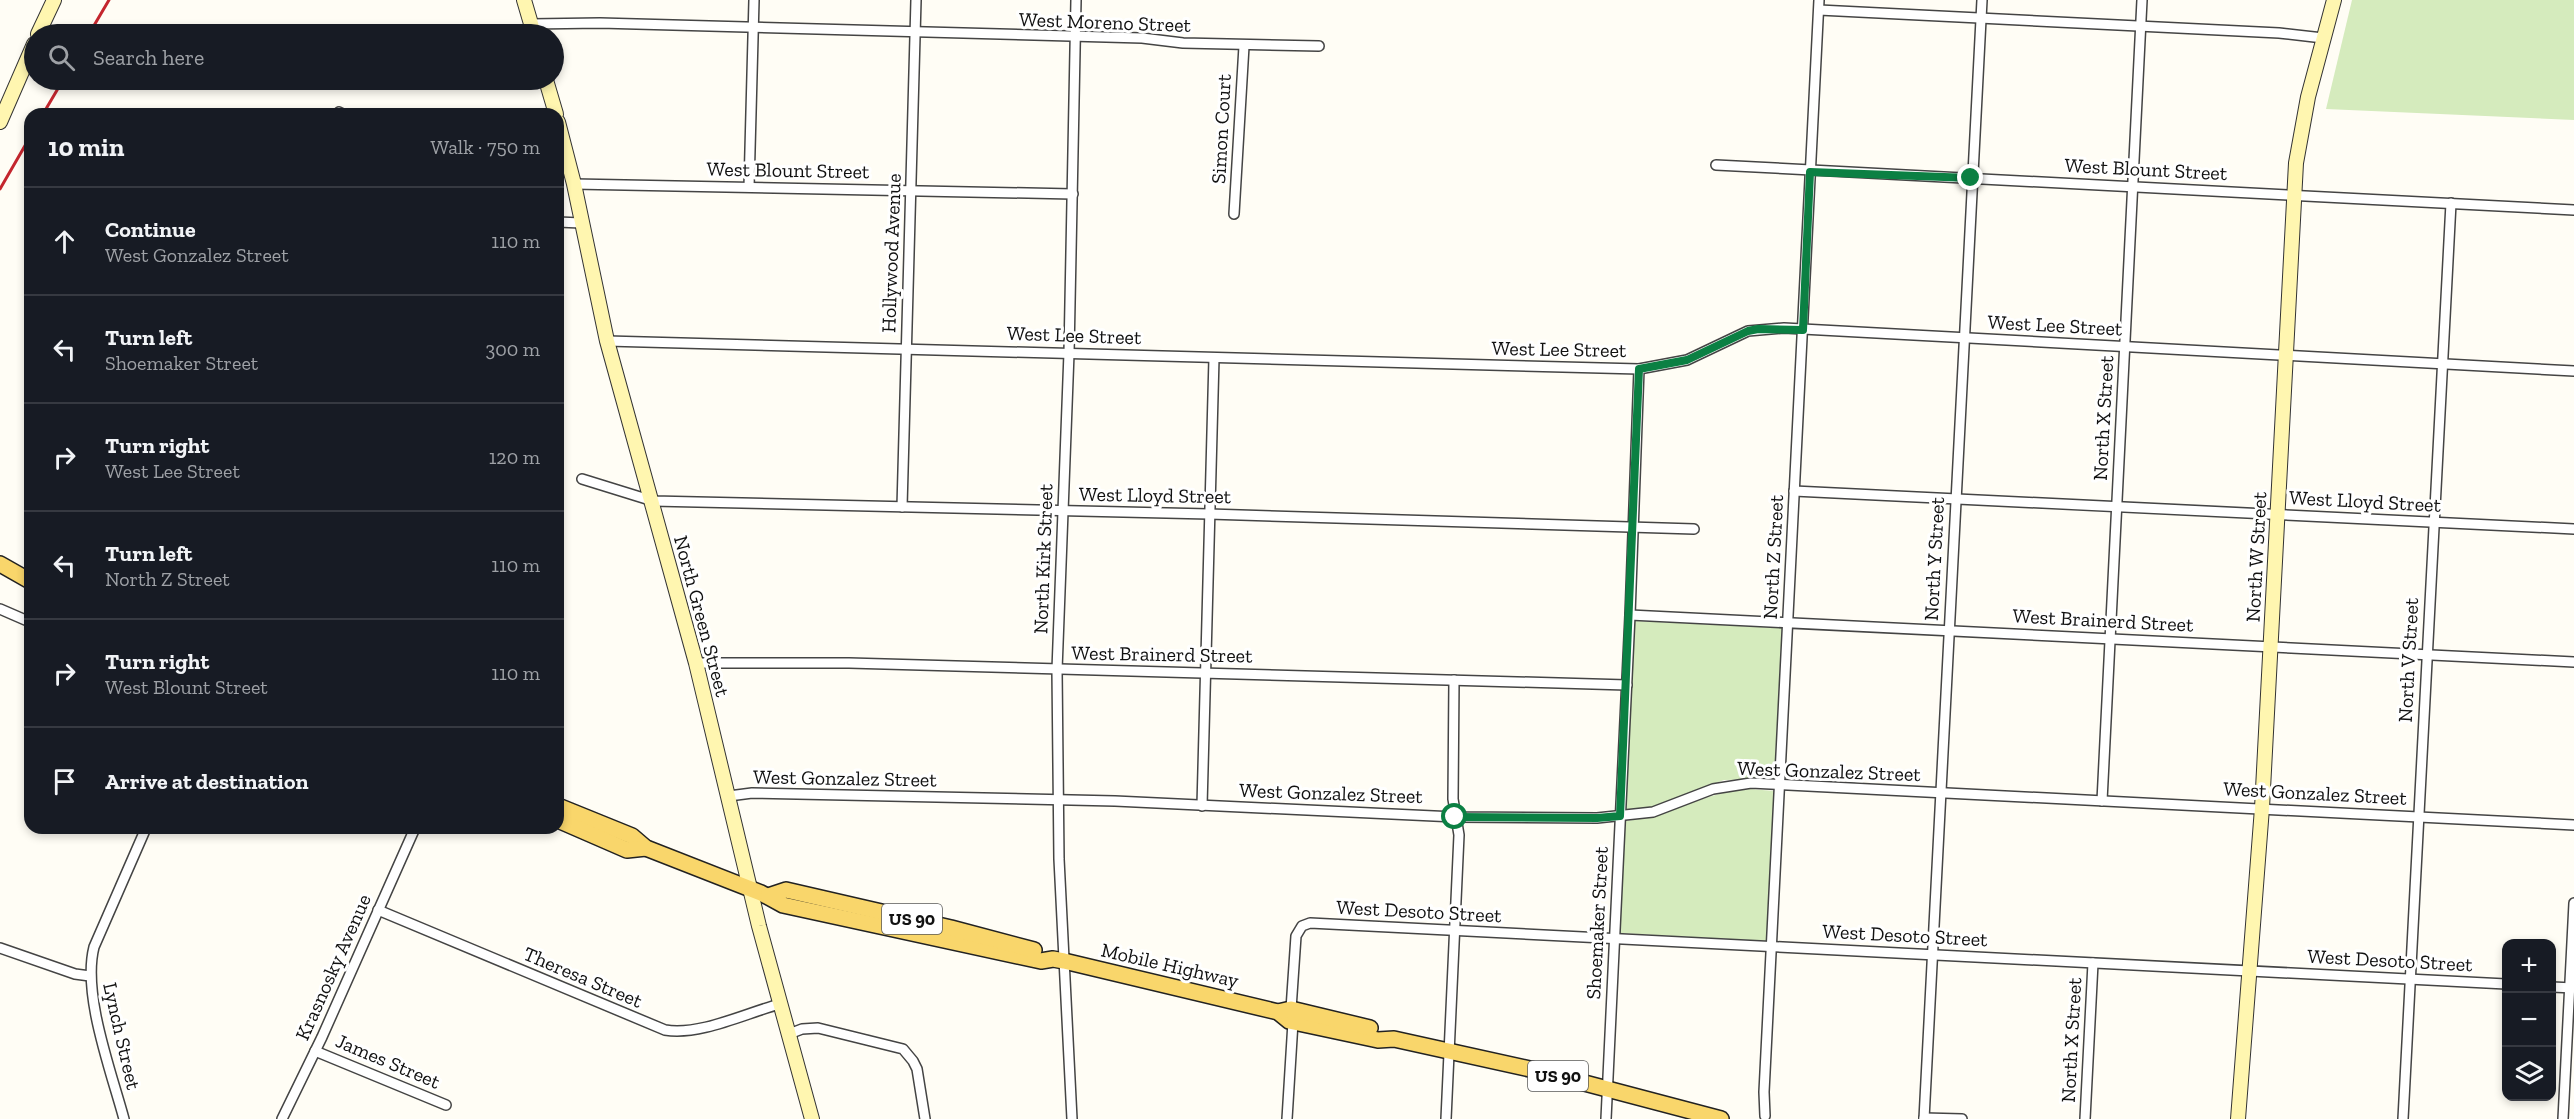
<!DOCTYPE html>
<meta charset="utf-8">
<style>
body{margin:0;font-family:"Zilla Slab",serif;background:#242831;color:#f1f3f6}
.controls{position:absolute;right:18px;bottom:18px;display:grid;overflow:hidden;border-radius:12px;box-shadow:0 3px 9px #0003}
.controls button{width:54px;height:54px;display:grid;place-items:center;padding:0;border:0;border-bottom:2px solid #363941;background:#171b24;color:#f1f3f6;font:30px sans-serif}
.stop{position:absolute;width:18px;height:18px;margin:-14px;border:4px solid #0b8043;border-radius:50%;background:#fff}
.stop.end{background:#0b8043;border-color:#fff;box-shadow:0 2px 6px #0008}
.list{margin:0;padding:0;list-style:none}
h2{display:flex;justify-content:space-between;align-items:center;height:78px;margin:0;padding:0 24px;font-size:26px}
h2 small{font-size:20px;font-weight:400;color:#9ea1a6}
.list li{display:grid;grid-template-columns:39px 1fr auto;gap:18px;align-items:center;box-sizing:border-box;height:108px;padding:0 24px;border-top:2px solid #363941}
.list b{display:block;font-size:22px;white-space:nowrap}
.list p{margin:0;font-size:20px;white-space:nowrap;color:#9ea1a6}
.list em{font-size:20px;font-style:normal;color:#9ea1a6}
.icon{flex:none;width:33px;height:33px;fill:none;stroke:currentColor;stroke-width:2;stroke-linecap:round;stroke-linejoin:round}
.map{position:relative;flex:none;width:2574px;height:1119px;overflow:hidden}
.search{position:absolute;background:#171b24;box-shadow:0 3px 9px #0003;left:24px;top:24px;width:540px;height:66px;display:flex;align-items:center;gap:15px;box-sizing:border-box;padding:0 21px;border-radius:33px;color:#9ea1a6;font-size:22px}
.panel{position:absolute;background:#171b24;box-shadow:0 3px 9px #0003;left:24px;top:108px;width:540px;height:726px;border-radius:18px}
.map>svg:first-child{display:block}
</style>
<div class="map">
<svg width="2574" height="1119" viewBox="0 0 2574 1119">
<rect width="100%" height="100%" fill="#fffdf5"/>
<g fill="#d5ebbd">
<path d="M2352,0h222v120l-248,-11z"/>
<path d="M1635,621l147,7 -8,151 -50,1 -72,27 -27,3z"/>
<path d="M1750,789l24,2 -7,150 -148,-8 6,-112c44,-4 81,-30 125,-32z"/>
</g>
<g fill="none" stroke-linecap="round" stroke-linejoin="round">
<g stroke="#444" stroke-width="12">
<g id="street">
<path d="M1819,10l460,23 44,5"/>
<path d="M531,24l69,-1 542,15 41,5 136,3"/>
<path d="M339,112l4,2"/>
<path d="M1716,165l858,45"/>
<path d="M574,184l499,10"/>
<path d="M749,187l5,-187"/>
<path d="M1234,214l10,-168"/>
<path d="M558,222l23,1"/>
<path d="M607,341l1032,28 48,-9 61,-29 36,-3 790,43"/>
<path d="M582,479l71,22 556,13 485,15"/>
<path d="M1794,491l780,38"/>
<path d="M902,507l14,-507"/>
<path d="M0,609l30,13"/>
<path d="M1630,615l944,47"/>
<path d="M696,663h153l778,22"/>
<path d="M729,796l23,-3 363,8 340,16 142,1 56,-6 60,-23 38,-6 823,42"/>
<path d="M2102,801l40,-801"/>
<path d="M1202,806l12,-448"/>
<path d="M378,910l287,120c35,6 81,-17 115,-26"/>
<path d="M0,948l75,26 15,2"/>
<path d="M2552,987l22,1"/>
<path d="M1291,1009l5,-73 6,-10 8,-3 1196,61"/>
<path d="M789,1034l13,-5 16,-1 85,21 10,12 4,8 8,50"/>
<path d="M315,1051l131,54"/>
<path d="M1765,1116l-1,-24 55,-1092"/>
<path d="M1924,1118l38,1"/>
<path d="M124,1119c-13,-48 -42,-125 -30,-172l52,-119"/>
<path d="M282,1119l40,-82 93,-209"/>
<path d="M1072,1119l-13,-260 -2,-189 12,-317 7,-353"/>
<path d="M1287,1119l6,-97"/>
<path d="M1446,1119l13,-284 -6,-36 1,-119"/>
<path d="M1606,1119l24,-504 9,-246"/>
<path d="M1924,1119l58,-1119"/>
<path d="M2085,1119l8,-156"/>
<path d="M2403,1119l48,-916"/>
<path d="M2563,1119l11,-216"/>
</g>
</g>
<g stroke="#333" stroke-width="16">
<g id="secondary">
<path d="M524,0l10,34"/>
<path d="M38,34l16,-34"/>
<path d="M546,80l10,34"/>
<path d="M0,122l34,-78"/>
<path d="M558,122l16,62 33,157 89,322 63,263 53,193"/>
<path d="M2238,1119l24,-311 34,-645 12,-66 26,-97"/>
</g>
</g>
<g stroke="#222" stroke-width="18">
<g id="primary">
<path d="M0,564l30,17"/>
<path d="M558,806l74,30 14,12 115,45 22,12 258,56 12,-2 11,2 214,51 11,9 89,19 16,-1 145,32 182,48"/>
<path d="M558,820l69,30 19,-2"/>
<path d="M768,896l18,-6 165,38 83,22"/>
<path d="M1278,1012l13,-3 79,19"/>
</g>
</g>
<use href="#street" stroke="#fff" stroke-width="9"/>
<use href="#secondary" stroke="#fff6b0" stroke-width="14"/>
<use href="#primary" stroke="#f9d66b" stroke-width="15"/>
<g stroke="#c4262e" stroke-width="3">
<path d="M89,34l20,-34"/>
<path d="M43,114l20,-34"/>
<path d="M0,189l30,-52"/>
</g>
</g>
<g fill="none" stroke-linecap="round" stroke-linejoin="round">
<path stroke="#0b8043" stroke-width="8" d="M1455,817l142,1 23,-2 19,-447 48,-9 61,-29 10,-2 45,1 7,-158 161,6"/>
</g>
<g text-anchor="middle" stroke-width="6" stroke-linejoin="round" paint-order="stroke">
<g fill="#fff" stroke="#585858" stroke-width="1.5">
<rect x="882" y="904" width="60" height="30" rx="4.5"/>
<rect x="1528" y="1061" width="60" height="30" rx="4.5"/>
</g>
<g font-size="18" font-weight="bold" fill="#111">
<text x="912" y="925">US 90</text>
<text x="1558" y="1082">US 90</text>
</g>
<g font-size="20" fill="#111" stroke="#fff">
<text transform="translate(1105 22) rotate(2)" y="7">West Moreno Street</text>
<text transform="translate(1221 129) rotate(-87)" y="7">Simon Court</text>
<text transform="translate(2146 169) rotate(3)" y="7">West Blount Street</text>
<text transform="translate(788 170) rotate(1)" y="7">West Blount Street</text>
<text transform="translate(891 253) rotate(-88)" y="7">Hollywood Avenue</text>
<text transform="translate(2055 325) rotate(3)" y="7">West Lee Street</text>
<text transform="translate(1074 335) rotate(2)" y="7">West Lee Street</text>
<text transform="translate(1559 349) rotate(1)" y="7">West Lee Street</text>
<text transform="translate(2103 418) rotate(-87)" y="7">North X Street</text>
<text transform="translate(1155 495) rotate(1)" y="7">West Lloyd Street</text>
<text transform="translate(2365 501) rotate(3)" y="7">West Lloyd Street</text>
<text transform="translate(1773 557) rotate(-87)" y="7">North Z Street</text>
<text transform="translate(2256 557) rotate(-87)" y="7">North W Street</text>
<text transform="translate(1043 559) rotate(-88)" y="7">North Kirk Street</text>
<text transform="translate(1934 559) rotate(-87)" y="7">North Y Street</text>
<text transform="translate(702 616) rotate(75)" y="7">North Green Street</text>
<text transform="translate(2103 620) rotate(3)" y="7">West Brainerd Street</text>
<text transform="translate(1162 654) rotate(1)" y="7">West Brainerd Street</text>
<text transform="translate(2408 660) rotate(-87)" y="7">North V Street</text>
<text transform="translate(1829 771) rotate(2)" y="7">West Gonzalez Street</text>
<text transform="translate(845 778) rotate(1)" y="7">West Gonzalez Street</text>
<text transform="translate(1331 793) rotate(2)" y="7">West Gonzalez Street</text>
<text transform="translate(2315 793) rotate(3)" y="7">West Gonzalez Street</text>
<text transform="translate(1419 911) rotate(3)" y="7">West Desoto Street</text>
<text transform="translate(1597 923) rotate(-87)" y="7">Shoemaker Street</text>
<text transform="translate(1905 935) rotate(3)" y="7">West Desoto Street</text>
<text transform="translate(2390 960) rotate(3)" y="7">West Desoto Street</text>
<text transform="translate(1170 965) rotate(13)" y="7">Mobile Highway</text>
<text transform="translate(333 967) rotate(-66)" y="7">Krasnosky Avenue</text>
<text transform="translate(583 977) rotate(23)" y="7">Theresa Street</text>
<text transform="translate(122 1036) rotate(77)" y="7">Lynch Street</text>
<text transform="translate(2071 1040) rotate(-87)" y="7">North X Street</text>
<text transform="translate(388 1061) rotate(23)" y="7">James Street</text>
</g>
</g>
</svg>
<div class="controls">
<button>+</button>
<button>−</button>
<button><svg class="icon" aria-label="layers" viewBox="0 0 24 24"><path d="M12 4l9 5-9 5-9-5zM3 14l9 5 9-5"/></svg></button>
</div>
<div class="stop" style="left:1455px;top:817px"></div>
<div class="stop end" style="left:1971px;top:178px"></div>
<div class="search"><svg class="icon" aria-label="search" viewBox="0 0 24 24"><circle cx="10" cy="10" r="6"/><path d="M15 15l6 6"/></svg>Search here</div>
<section class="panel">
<h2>10 min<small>Walk · 750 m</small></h2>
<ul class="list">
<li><svg class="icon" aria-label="ahead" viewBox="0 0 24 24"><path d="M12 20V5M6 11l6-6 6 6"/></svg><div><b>Continue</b><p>West Gonzalez Street</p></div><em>110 m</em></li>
<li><svg class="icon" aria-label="left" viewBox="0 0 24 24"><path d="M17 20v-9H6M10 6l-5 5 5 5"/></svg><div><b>Turn left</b><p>Shoemaker Street</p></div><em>300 m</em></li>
<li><svg class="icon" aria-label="right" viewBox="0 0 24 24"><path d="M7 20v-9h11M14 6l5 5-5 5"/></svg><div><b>Turn right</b><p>West Lee Street</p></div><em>120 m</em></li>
<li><svg class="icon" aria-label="left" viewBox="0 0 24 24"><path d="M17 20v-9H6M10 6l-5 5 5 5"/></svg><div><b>Turn left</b><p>North Z Street</p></div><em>110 m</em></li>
<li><svg class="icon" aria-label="right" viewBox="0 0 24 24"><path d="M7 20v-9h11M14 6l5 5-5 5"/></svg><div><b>Turn right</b><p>West Blount Street</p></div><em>110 m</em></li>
<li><svg class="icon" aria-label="arrive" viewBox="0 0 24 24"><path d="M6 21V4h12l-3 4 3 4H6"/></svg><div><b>Arrive at destination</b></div></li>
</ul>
</section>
</div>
